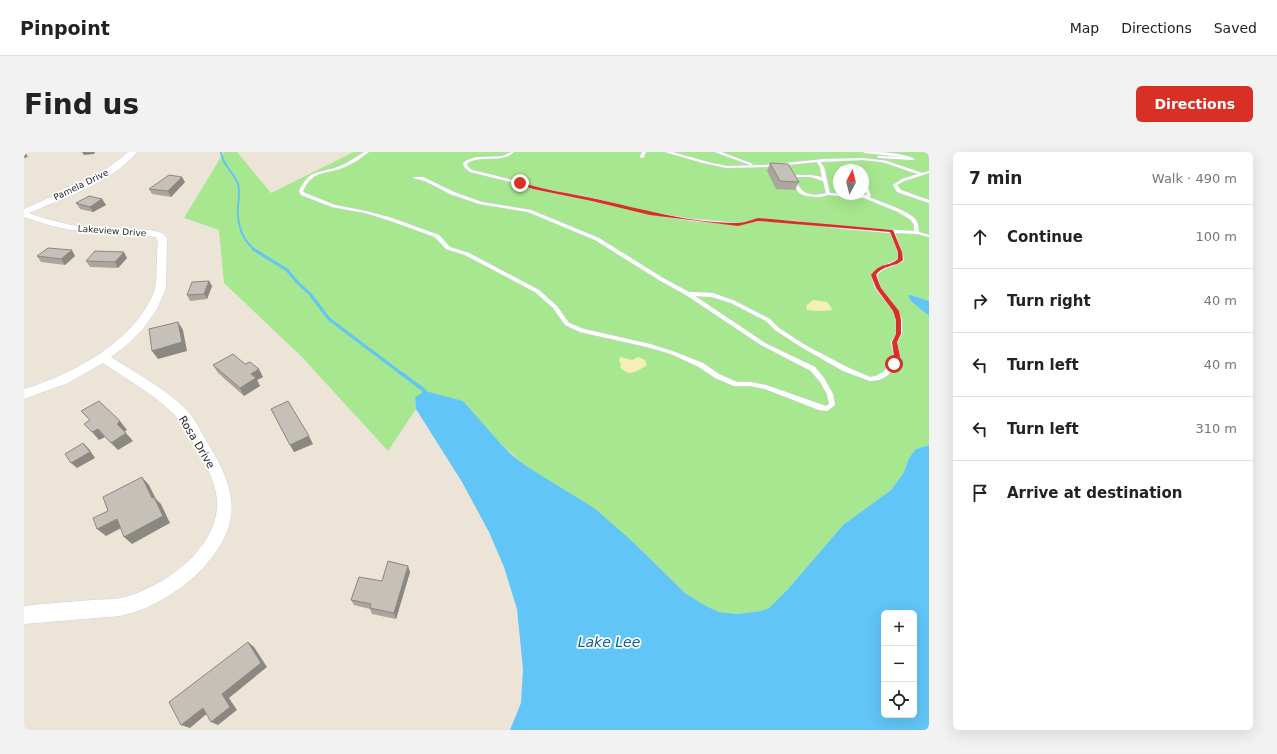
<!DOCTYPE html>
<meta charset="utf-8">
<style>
body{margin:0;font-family:"DejaVu Sans",sans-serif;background:#f2f2f2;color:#222}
.controls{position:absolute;right:12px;bottom:12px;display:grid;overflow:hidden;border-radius:6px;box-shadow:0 4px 16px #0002}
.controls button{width:36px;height:36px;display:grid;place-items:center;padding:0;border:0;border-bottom:1px solid #e0e0e0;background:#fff;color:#222;font:20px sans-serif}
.compass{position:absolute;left:809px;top:12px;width:36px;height:36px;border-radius:50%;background:#fff;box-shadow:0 4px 16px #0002;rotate:7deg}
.stop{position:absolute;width:12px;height:12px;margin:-9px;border:3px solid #d93025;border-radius:50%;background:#fff}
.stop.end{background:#d93025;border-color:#fff;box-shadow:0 1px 4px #0008}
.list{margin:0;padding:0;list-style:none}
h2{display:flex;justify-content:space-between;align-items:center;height:52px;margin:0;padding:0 16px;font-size:17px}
h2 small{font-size:13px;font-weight:400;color:#767676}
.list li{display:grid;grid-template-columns:26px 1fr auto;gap:12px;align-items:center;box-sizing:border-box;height:64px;padding:0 16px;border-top:1px solid #e0e0e0}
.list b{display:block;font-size:15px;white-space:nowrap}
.list em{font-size:13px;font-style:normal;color:#767676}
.icon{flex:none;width:22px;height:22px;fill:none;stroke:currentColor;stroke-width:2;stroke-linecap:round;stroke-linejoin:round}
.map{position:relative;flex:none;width:905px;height:578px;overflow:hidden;border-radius:6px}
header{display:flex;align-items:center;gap:24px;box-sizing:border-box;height:56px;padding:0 20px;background:#fff;border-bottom:1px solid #e0e0e0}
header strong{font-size:19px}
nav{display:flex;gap:22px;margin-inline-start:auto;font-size:14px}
.intro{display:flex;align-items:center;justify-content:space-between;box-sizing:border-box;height:96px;padding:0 24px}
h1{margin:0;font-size:28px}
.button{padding:10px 18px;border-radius:6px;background:#d93025;color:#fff;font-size:14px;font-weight:700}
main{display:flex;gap:24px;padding:0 24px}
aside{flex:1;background:#fff;border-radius:6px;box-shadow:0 4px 16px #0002}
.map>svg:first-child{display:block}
</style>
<header>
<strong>Pinpoint</strong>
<nav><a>Map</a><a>Directions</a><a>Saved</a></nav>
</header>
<div class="intro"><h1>Find us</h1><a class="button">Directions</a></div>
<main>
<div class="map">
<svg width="905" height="578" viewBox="0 0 905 578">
<rect width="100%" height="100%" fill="#ece4d7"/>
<path fill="#a7e78f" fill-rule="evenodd" d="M200,0h13l34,41 83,-41h575v149l-18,-6 1,7 17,14v129l-13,4 -7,9 -5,14 -13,18 -48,35 -55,64 -19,19 -8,3 -24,3 -18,-2 -13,-6 -21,-13 -53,-52 -106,-75 -26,-23 -75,-52 -10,6 1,12 -28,42 -87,-95 -77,-73 -5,-53 -35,-12zM815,18h24v24h-24z"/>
<g fill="#f4efb7">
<path d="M789,148l14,2 6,8 -11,1 -15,-1 -1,-4z"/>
<path d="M596,205l12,3 6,-3 7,3 2,5c-10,6 -18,13 -27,2l1,-3 -2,-3z"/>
</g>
<g fill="#61c5f7" fill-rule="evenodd">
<path d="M887,143l18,6v15l-17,-14 -4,-6z"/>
<path d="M401,239l38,10 37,42 11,11 15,12 68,42 38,33 53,52 21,13 13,6 18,2 24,-3 8,-3 19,-19 55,-64 48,-35 13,-18 5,-14 7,-9 13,-4v285h-419l11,-27 2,-34 -6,-60 -13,-42 -15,-35 -27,-50 -46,-73 -1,-12zM860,461h30v102h-30z"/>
</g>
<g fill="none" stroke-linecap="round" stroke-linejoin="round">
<path stroke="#61c5f7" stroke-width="2" d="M197,0c1,13 13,20 17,32 2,7 1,15 0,22 -1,16 3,33 17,44"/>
<path stroke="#61c5f7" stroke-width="3" d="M229,97l34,21 10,12 13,12 19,25 73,55"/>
<path stroke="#61c5f7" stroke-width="3.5" d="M377,221l24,18 -2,3"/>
<g stroke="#cdd0e2" stroke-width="1">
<g id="service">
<path d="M340,0h5c-8,6 -18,13 -27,16 -19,7 -29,2 -39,23l2,2 30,12 31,6 26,7 47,17 11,12 19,6 70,37 18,16 12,17 15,6 66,15 25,8 28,11 16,11 18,8h13l16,3 60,21 3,-2 -2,-10 -7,-12 -9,-11 -50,-26 -75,-50 -27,-15 -64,-40 -67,-28 -49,-8 -29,-10 -25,-13 -12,-3 2,-1h8l31,15 28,10 49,8 68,28 64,40 26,14 24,1 22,8 35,18 9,9 26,17 42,22 23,10 6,-1 7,-4 8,-8 3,-7 -3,-15 5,-8v-14l-3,-9 -18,-23 -4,-13 7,-7 20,-9v-7l-8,-19 -46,-4 -48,-6 -38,-2 -20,4 -46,-4 -42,-7 -57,-14 -60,-11 -14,-5 -49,-12 -5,-4 -2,-5c11,-9 25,-5 39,-7 4,-1 7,-4 12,-4 -13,12 -32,2 -47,11l1,4 4,3 49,12 13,5 59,11 57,14 42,7 46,4 20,-4 38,2 48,6 70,4v-6l-3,-5 -13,-8 -34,-14 -36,-3 -8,2 -14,-1 -7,-3 -8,-13 5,-5h15l11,2 -2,-10 -3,-5 -51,5 -39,1 -24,-5 -38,-11h7l40,11 15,3 39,-1 58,-6 39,-1 24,3 35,12 7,-2v2l-25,8 -7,4 4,5 28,10v3l-32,-11 -4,-7 9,-6 16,-5 -36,-12 -19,-2 -43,2 4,5 6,26 37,2 -4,-11v-7h1l7,19 -2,1c11,5 41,14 47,23 2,4 3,8 3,12l10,3v2l-12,-3 -22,-1 7,19 2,8c-9,7 -20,7 -27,15l4,13 17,22 4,10v14l-5,8 3,15 -4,10 -9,9 -8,4 -9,1 -27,-10 -42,-24 -26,-17 -9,-9 -35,-18 -19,-6 -17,-1 70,47 50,24 9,11 9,16 2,11 -8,6 -8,-1 -54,-21 -15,-3h-16l-19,-8 -16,-11 -28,-13 -24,-7 -67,-15 -15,-7 -12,-17 -18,-16 -70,-37 -19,-6 -11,-12 -47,-17 -23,-7 -33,-6 -31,-12 -2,-4c12,-24 19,-16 41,-25 8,-3 16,-9 24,-14zM773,25h14l12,4 3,12c-7,2 -17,3 -23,-2 -3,-2 -6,-8 -8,-11z"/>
<path d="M618,0h4l-2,5 -2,1 -2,-1z"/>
<path d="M691,0h6l32,12 -3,1z"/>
<path d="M839,0c16,0 38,0 52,7l-2,1 -34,-2 -2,-1 1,-1 24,1 -37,-4z"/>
<path d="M818,14l15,3 2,1 -15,-1v1h-4v-3z"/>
</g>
</g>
<g stroke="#cdd0e2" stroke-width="1">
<path id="minor" d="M104,0h9c-24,30 -73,46 -108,61l14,5 28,7 31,3 48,2 12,3 5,5 -1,50 -9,21 -14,20 -16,16 -16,12c25,16 51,30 73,50 10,10 16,23 23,35 30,48 37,81 -4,126 -21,22 -53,42 -83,48l-96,8v-18c23,-3 46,-4 69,-6 13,-1 27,0 39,-5 36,-12 81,-45 85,-86 2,-21 -10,-43 -20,-59 -7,-12 -13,-26 -23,-36 -21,-20 -47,-35 -71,-51l-35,20 -44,16v-10c48,-14 111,-48 130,-97 4,-10 2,-36 4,-49l-2,-6 -85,-7 -19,-4 -28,-9v-8c36,-16 74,-30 104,-57z"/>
</g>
<use href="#service" fill="#fff" fill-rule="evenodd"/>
<use href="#minor" fill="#fff" fill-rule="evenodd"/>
</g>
<g fill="#aaa69e">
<path d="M746,11l29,19 -4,8 -19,-1 -9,-18z"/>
<path d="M161,30l-14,15 -19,-3 -3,-5z"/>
<path d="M78,47l4,6 -13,7 -13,-3 -4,-6z"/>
<path d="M13,104h38l-10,9 -24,-3z"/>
<path d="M103,106l-9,10 -28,-1 -4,-6z"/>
<path d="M185,129l3,5 -5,13 -17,2 -3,-6z"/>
<path d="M221,212l18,13 -6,3 3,6 -16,10 -26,-23 -5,-8z"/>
<path d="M247,257l42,35 -19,8z"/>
<path d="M386,420l-14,47 -24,-5 -2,-5 -16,-4 -3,-5 31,-19z"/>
</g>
<g fill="#8b8781">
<path d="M0,0h1l3,5 -4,1z"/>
<path d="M58,0h13l-1,2 -10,1z"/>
<path d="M158,25l3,5 -14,15 -3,-6z"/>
<path d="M78,47l4,6 -13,7 -3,-5z"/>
<path d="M48,98l3,6 -10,9 -4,-6z"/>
<path d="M100,100l3,6 -9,10 -3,-6z"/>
<path d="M185,129l3,5 -5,13 -3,-5z"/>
<path d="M154,170l5,8 4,21 -29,8 -6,-8z"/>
<path d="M235,217l4,8 -6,3 3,6 -16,10 -4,-8 11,-14z"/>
<path d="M96,269l7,9 -3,2 -7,-8z"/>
<path d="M74,277l7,8 -6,3 -7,-8z"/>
<path d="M102,281l7,8 -15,9 -7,-7z"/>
<path d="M285,284l4,8 -19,8 -4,-7z"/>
<path d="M59,291l6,6 6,9 -18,10 -6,-5z"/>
<path d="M118,325l7,8 7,14 5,5 9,19 -38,21 -8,-7 28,-39z"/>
<path d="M93,367l8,7 -19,10 -9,-7z"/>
<path d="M384,414l2,6 -14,47 -2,-6z"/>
<path d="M224,490l6,5 13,20 -38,31 8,12 -19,15 -7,-3 11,-28z"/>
<path d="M179,556l7,3 -20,17 -9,-3z"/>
</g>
<g fill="#c6c1b8" stroke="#8b8781">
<path d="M746,11l18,1 11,18 -19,-1z"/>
<path d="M145,23l13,2 -14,14 -19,-2z"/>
<path d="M65,44l13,3 -12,8 -14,-4z"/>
<path d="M24,96l24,2 -11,9 -24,-3z"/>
<path d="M71,99l29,1 -9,10 -29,-1z"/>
<path d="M185,129l-5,13 -17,1 5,-13z"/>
<path d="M154,170l4,20 -30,9 -3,-22z"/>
<path d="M209,202l12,10 5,-2 9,7 -8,5 5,4 -16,10 -27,-23z"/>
<path d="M75,249l21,20 -3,3 9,9 -15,10 -13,-14 -6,3 -8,-8 6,-4 -9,-9z"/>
<path d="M264,249l21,35 -19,9 -19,-36z"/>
<path d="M59,291l7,9 -19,11 -6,-9z"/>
<path d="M118,325l10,21 2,-1 9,19 -39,21 -7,-18 -20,10 -4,-11 15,-7 -5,-14z"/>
<path d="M364,409l20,5 -14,47 -24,-5 1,-4 -20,-4 8,-23 23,4z"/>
<path d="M224,490l13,21 -39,31 8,13 -19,15 -8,-14 -22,17 -12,-23z"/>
</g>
<path fill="#d93025" d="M496,30c24,8 48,11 72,16 47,10 95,25 145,25 6,0 14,-3 21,-5l135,12 9,22 1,8c-9,8 -19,4 -27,15l5,13 18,23 2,9v14l-4,8 3,14 -3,8 -3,2 -2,-2 2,-8 -2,-14 4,-8v-14l-3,-9 -17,-23 -5,-13c11,-14 16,-7 27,-16v-7l-8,-20 -132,-11 -20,5 -88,-11 -58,-14 -59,-12 -14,-5z"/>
<g text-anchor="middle" stroke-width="3.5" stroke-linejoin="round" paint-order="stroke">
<g font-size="9" fill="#282828" stroke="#fff">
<text transform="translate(57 33) rotate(-26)" y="3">Pamela Drive</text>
<text transform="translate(88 79) rotate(4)" y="3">Lakeview Drive</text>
</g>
<g font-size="11" fill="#282828" stroke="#fff">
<text transform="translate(173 290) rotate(59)" y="4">Rosa Drive</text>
</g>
<g font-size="14" font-style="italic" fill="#04609f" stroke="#fff">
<text x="585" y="495">Lake Lee</text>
</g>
</g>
</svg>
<div class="controls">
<button>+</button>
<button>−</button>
<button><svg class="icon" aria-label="locate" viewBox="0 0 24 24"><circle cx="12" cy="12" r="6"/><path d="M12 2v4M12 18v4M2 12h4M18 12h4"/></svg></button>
</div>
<svg class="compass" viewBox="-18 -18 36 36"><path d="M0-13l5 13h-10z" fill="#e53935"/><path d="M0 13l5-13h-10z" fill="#767676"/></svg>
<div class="stop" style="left:870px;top:212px"></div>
<div class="stop end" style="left:496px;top:31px"></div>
</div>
<aside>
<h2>7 min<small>Walk · 490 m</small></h2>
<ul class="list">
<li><svg class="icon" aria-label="ahead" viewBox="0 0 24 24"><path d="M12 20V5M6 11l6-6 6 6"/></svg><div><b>Continue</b></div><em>100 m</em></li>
<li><svg class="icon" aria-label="right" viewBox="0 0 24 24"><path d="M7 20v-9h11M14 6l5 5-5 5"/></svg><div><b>Turn right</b></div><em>40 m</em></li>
<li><svg class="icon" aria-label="left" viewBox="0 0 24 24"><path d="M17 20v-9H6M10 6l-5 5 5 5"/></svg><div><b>Turn left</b></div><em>40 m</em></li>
<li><svg class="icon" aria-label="left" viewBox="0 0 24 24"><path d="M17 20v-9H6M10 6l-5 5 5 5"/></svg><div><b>Turn left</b></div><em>310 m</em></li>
<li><svg class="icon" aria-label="arrive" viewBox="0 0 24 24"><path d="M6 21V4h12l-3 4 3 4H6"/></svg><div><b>Arrive at destination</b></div></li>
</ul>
</aside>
</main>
